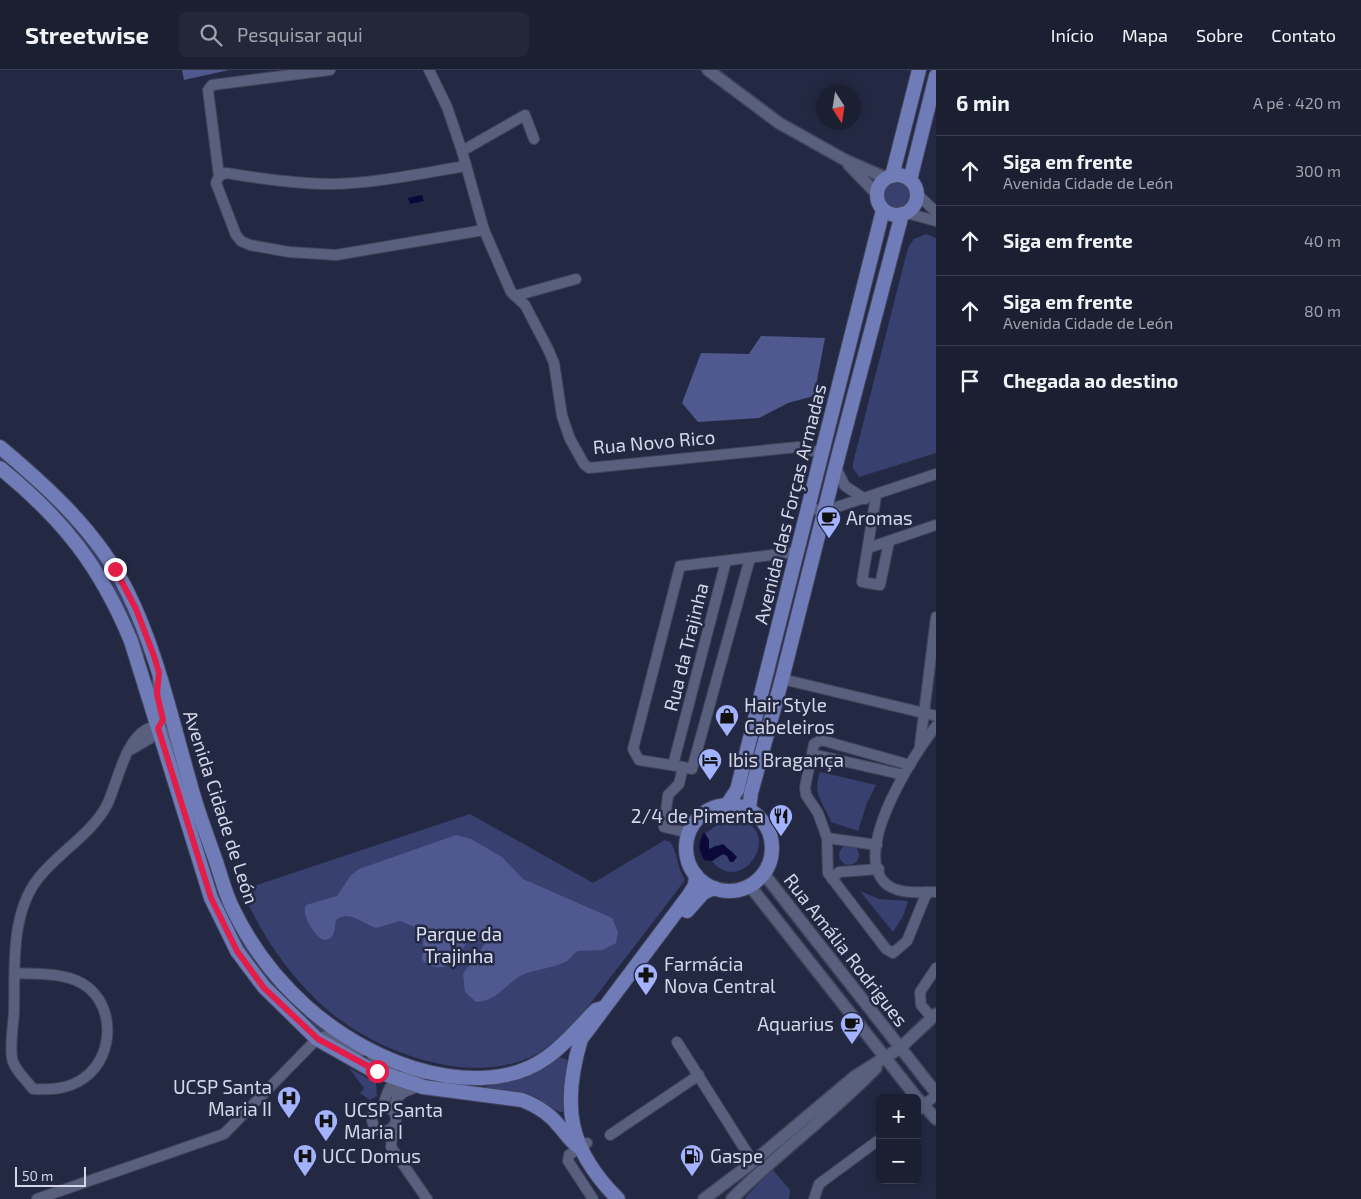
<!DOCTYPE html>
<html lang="pt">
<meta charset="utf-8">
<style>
body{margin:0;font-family:"Exo 2",sans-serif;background:#24273a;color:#f1f3f6}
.controls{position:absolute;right:15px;bottom:15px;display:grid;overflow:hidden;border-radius:8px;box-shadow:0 2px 12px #0003}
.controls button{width:45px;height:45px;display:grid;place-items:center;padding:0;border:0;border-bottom:1px solid #393d4d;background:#1b1f32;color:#f1f3f6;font:25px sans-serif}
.compass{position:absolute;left:816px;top:15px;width:45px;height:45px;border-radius:50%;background:#1b1f32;box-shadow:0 2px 12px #0003;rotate:168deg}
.scale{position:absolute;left:15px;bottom:12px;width:71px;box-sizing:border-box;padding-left:5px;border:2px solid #d3d7e8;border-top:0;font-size:14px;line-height:18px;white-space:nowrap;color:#d3d7e8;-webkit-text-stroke:4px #242943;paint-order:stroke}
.stop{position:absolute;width:15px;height:15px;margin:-11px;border:4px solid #e11d48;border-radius:50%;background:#fff}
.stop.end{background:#e11d48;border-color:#fff;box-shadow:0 1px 5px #0008}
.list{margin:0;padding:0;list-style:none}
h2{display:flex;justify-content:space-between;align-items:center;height:65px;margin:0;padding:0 20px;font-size:21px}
h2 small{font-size:16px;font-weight:400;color:#a0a2ac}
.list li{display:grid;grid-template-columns:32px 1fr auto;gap:15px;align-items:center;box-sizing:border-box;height:70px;padding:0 20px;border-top:1px solid #393d4d}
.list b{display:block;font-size:19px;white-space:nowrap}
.list p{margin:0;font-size:16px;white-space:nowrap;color:#a0a2ac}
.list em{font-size:16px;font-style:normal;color:#a0a2ac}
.icon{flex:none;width:28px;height:28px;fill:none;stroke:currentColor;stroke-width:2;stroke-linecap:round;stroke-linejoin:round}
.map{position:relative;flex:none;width:936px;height:1129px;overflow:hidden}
header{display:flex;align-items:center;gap:30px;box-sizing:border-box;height:70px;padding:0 25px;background:#1b1f32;border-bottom:1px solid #393d4d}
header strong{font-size:24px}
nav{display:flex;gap:28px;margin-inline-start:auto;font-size:18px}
.search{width:350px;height:45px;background:#24273a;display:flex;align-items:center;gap:12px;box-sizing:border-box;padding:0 18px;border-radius:8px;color:#a0a2ac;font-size:19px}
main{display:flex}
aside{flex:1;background:#1b1f32}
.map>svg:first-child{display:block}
</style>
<header>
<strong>Streetwise</strong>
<div class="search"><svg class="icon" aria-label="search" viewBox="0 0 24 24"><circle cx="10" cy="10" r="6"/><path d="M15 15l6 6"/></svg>Pesquisar aqui</div>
<nav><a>Início</a><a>Mapa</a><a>Sobre</a><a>Contato</a></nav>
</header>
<main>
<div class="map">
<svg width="936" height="1129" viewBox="0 0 936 1129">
<rect width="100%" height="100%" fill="#242943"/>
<g fill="#384070">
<circle cx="897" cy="125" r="13"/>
<path d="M926,164l10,4v215l-77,24 -6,-9v-5l55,-215 6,-9z"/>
<path d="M0,384c17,15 36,30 52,46 44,44 75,97 95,155l-5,1c-10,-28 -21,-55 -36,-80 -24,-41 -70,-86 -106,-117z"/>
<path d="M820,702l56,13 -9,18 -9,28 -27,-9c-8,-21 -19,-27 -11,-50z"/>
<path d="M470,744l123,69 72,-43 5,2c7,8 7,26 15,38 -25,33 -50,66 -76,99 -18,24 -39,52 -64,70 -64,43 -168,5 -221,-42 -36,-33 -63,-72 -82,-117z"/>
<path d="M731,749c58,4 13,81 -19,42l8,-7 17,3 -5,-6 -16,-6 -7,4v-9l-5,-8 2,1 16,-12z"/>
<path d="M204,775c14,50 41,105 75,144 19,21 41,38 64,54l-2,4c-56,-40 -94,-83 -123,-147 -8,-17 -12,-36 -18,-54z"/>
<circle cx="849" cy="785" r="10"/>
<path d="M860,821l19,8 29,2 -5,15 -10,16z"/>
<path d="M559,987l7,2 2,4 -5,49c-8,1 -19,-11 -27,-15 -19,-9 -41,-8 -62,-8l32,-7z"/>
<path d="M349,998l27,15 1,13 -7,4 -10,-7 4,-5z"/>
<path d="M772,1099l18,21 -1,9h-45z"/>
</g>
<g fill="#4f5990">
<path d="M182,0h47l-45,10z"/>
<path d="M761,266l64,2 -11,58 -26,7 -29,15 -61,4 -16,-19 19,-50 48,1z"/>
<path d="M456,765l15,4 31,18 21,22 89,39 6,14 -2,11 -14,7 -24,1c-6,3 -8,10 -15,12 -13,6 -28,6 -41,12 -17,9 -24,26 -46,27l-11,-10 -2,-18 26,-36 -19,-2c-8,13 -15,34 -34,31 -6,-1 -11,-3 -14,-8l2,-24 -4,-6 -20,-8 -24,7c-14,-4 -26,-19 -40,-8 -2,9 0,20 -13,20 -9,-5 -22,-25 -17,-35l31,-9 14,-21 8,-6z"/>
</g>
<g fill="#0a0939">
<path d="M422,125l2,6 -14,3 -2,-6z"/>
<path d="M704,762l5,8v9l14,-5 14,13 -4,5h-3l-3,-6 -4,-2 -11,7 -8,-1c-6,-11 -6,-17 0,-28z"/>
</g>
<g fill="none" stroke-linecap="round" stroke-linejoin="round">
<g stroke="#41445b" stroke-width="12">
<g id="minor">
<path d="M429,0l18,37 15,44 22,79 27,62 14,13 23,44 6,14 8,53 8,23 14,25 5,4 209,-21 23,6"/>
<path d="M462,81l63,-36 9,24"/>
<path d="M219,106l-3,7 20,52 5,6 9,4 39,7 47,3 148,-25"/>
<path d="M219,106l7,-3c36,6 71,11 107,11 45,-1 89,-11 133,-18"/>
<path d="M219,106l-11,-86 4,-5 118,-15"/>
<path d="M917,124l19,18"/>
<path d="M906,143l30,8"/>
<path d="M515,226l61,-17"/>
<path d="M835,396l10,20 20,13"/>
<path d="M876,426l-14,86 18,3 9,-43"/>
<path d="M808,438l17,3 111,-37"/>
<path d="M868,478l68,-23"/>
<path d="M782,609l154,37"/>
<path d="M936,656c-22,28 -83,122 -52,156 12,13 36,10 52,10"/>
<path d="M920,675l16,-128"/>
<path d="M132,679l22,-13 9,-16 -6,-26 1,-15"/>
<path d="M812,684l-7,33 1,8 12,18 9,25 1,35 58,76 7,4 14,-12 20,-49"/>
<path d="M673,695l53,-204"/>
<path d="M683,697l9,2 58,-211"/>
<path d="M904,705l-92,-21 2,-10 7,-4 89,25"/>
<path d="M689,763l-25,-6 4,-32 11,-11 4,-17 -44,-7 -6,-11 47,-183 117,-14"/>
<path d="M827,768l50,7"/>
<path d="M832,809l7,-7 40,-3"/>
<path d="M15,903c20,1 42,0 60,7 41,16 42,75 9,98 -15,11 -33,12 -51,11 -6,-8 -20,-21 -21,-31 -2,-14 1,-31 2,-46 1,-42 -4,-96 23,-132 20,-27 54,-45 70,-75 10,-21 18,-65 40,-76 10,-5 17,1 23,8l19,69"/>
<path d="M932,948l-11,-13 -1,-13 16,-24"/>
<path d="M677,972l76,120"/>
<path d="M397,1028l7,-6 15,-6"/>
<circle cx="384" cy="1049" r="12"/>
<path d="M383,1038c4,-22 14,-38 38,-32"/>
<path d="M917,1041l19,-16"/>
<path d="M393,1057l-2,20 36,52"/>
<path d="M610,1065l89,-60"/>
<path d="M587,1073l-18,12 -1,6 25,38"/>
<path d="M37,1129l187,-65 93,-95 12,-4 28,16 12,-1c7,14 12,10 21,18 11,11 9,30 2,42"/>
<path d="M814,1129l5,-15 61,-45"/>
</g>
</g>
<g stroke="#41445b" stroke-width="14">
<g id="tertiary">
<path d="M708,0l71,53 66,37 41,18"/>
<path d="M849,95l28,29"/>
<path d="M764,804l172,219"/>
<path d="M750,816l167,212"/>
<path d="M917,1028l19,21"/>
<path d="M704,1129l49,-37 101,-85 46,-29 36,-34"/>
<path d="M732,1129c45,-46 99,-84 144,-131"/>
</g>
</g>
<g stroke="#41445b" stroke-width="16">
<g id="primary">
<circle cx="897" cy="125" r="20"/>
<path d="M892,106l27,-106"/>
<path d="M910,110l26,-104"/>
<path d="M0,377c49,41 98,86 127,144 30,60 44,127 63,192 6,24 15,47 23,70 7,18 11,39 20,56 36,75 101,133 180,159 43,13 95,17 133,-10 19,-13 34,-32 50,-48l7,-2"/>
<path d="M0,398c63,51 100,98 131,173l80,257 26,53 27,36 53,52 53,30 53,18 99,13c16,6 28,14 38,27 7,8 10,14 19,20"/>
<path d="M727,735l10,-15 146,-580"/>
<circle cx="729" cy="778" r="43"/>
<path d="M749,739l2,-16 31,-114 56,-222 64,-243"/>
<path d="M687,841l16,-18 11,-5"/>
<path d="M618,1129c-50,-50 -57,-93 -37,-160l108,-144 6,-10 1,-10"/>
</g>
</g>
<use href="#minor" stroke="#59607d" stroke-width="10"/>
<use href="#tertiary" stroke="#59607d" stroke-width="11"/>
<use href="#primary" stroke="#707cb8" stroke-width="14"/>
</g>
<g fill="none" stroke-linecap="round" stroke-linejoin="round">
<path stroke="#e11d48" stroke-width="6" d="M115,499l21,40 18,47 5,17 -2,21 6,26 -5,8 53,170 26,53 27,37 54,51 59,32"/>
</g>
<defs>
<g id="cafe-pin" transform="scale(1.25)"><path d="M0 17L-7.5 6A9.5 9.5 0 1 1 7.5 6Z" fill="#a2b2fd" stroke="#242943"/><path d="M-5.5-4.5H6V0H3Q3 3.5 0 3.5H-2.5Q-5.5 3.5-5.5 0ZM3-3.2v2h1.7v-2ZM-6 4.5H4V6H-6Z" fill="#111"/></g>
<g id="shop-pin" transform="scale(1.25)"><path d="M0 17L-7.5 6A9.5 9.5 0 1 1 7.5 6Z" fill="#a2b2fd" stroke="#242943"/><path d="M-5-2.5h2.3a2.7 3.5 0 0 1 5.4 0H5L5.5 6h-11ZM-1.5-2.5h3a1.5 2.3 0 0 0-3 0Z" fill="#111"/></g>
<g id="hotel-pin" transform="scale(1.25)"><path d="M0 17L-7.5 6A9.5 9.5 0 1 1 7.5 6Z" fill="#a2b2fd" stroke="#242943"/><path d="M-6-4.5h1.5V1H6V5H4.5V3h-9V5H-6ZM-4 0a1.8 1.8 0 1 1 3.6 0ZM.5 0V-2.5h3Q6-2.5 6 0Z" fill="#111"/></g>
<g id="restaurant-pin" transform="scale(1.25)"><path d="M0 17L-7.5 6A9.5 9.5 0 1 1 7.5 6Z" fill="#a2b2fd" stroke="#242943"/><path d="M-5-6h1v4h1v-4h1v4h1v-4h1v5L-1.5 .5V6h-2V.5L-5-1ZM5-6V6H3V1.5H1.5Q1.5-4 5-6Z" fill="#111"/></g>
<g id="pharmacy-pin" transform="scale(1.25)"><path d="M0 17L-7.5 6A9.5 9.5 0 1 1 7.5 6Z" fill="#a2b2fd" stroke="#242943"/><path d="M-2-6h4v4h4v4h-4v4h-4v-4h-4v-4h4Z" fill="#111"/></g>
<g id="hospital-pin" transform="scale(1.25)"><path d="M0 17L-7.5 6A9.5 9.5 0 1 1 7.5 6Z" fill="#a2b2fd" stroke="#242943"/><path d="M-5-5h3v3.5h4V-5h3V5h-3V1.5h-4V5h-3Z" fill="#111"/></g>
<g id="fuel-pin" transform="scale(1.25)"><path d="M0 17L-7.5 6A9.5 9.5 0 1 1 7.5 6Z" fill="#a2b2fd" stroke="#242943"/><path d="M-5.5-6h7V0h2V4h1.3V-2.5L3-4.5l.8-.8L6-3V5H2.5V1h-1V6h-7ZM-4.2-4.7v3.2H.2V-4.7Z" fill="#111"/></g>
</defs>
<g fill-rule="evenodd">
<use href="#cafe-pin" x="829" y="448"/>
<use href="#shop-pin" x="727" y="646"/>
<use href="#hotel-pin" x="710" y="690"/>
<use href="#restaurant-pin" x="781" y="746"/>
<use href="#pharmacy-pin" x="646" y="905"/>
<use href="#cafe-pin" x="852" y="954"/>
<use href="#hospital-pin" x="289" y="1028"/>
<use href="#hospital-pin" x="326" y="1051"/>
<use href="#hospital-pin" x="305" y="1086"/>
<use href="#fuel-pin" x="692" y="1086"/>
</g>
<g text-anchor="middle" stroke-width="5" stroke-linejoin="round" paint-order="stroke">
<g font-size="19" fill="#d3d7e8" stroke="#242943">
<text transform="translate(654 372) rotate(-5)" y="7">Rua Novo Rico</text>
<text transform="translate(790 434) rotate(-76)" y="7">Avenida das Forças Armadas</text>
<text transform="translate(686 577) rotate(-76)" y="7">Rua da Trajinha</text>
<text transform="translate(221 737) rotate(72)" y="7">Avenida Cidade de León</text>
<text transform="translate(846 880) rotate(52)" y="7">Rua Amália Rodrigues</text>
</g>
<g font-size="19" fill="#d3d7e8" stroke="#242943" text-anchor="start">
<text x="846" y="455">Aromas</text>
<text x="744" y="642">Hair Style<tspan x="744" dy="22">Cabeleiros</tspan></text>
<text x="728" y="697">Ibis Bragança</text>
<text x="764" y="753" text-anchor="end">2/4 de Pimenta</text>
<text x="664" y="901">Farmácia<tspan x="664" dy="22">Nova Central</tspan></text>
<text x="834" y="961" text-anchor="end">Aquarius</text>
<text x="272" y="1024" text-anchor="end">UCSP Santa<tspan x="272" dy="22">Maria II</tspan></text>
<text x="344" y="1047">UCSP Santa<tspan x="344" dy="22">Maria I</tspan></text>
<text x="322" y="1093">UCC Domus</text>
<text x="710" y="1093">Gaspe</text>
</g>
<g font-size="19" fill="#dbdff1" stroke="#242943">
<text x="459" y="871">Parque da<tspan x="459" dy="22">Trajinha</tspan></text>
</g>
</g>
</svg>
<div class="controls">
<button>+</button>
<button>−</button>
</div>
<svg class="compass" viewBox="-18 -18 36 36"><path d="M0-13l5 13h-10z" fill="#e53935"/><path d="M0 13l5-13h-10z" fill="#a0a2ac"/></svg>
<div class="scale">50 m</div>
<div class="stop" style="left:377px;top:1001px"></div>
<div class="stop end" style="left:115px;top:499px"></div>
</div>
<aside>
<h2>6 min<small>A pé · 420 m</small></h2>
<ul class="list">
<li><svg class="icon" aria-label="ahead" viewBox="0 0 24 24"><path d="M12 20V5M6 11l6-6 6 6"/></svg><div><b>Siga em frente</b><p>Avenida Cidade de León</p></div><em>300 m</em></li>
<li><svg class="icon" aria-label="ahead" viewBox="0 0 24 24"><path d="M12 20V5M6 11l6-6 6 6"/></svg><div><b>Siga em frente</b></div><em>40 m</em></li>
<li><svg class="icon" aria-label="ahead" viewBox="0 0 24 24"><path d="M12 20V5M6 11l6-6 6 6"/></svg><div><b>Siga em frente</b><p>Avenida Cidade de León</p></div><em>80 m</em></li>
<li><svg class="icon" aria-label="arrive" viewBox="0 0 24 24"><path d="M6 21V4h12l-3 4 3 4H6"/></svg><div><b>Chegada ao destino</b></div></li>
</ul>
</aside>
</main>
